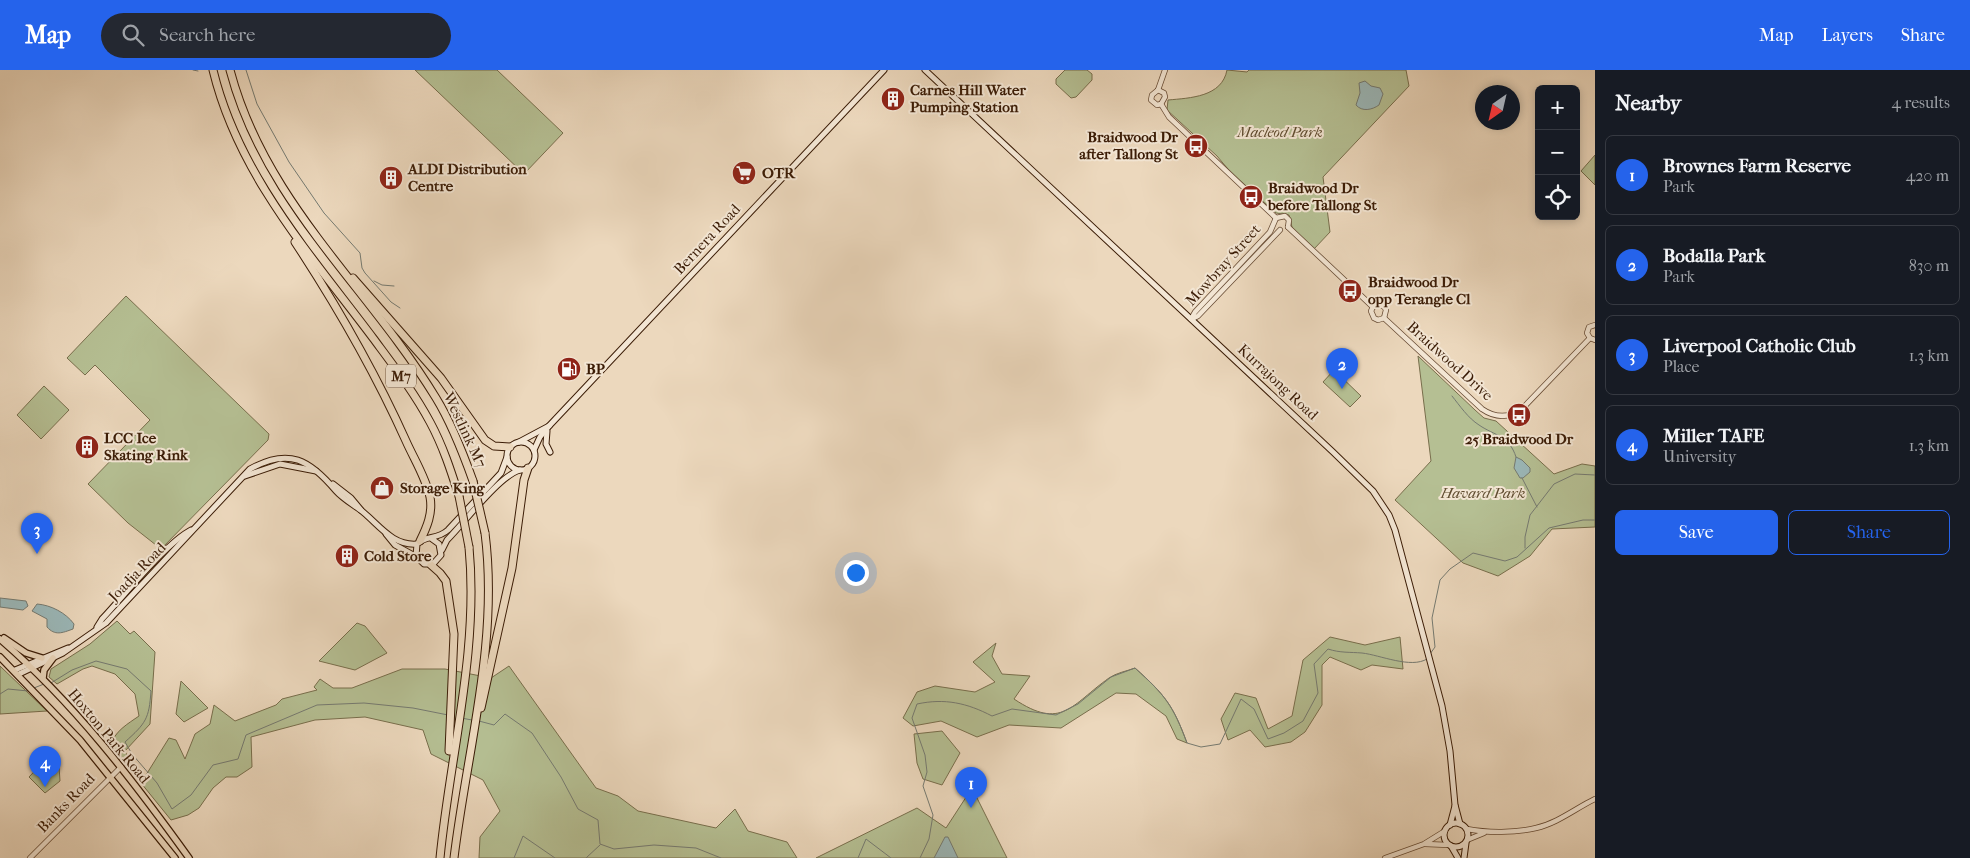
<!DOCTYPE html>
<meta charset="utf-8">
<style>
body{margin:0;font-family:"IM FELL French Canon",serif;background:#242831;color:#f1f3f6}
.controls{position:absolute;right:15px;top:15px;display:grid;overflow:hidden;border-radius:8px;box-shadow:0 2px 8px #0003}
.controls button{width:45px;height:45px;display:grid;place-items:center;padding:0;border:0;border-bottom:1px solid #363941;background:#171b24;color:#f1f3f6;font:25px sans-serif}
.compass{position:absolute;left:1475px;top:15px;width:45px;height:45px;border-radius:50%;background:#171b24;box-shadow:0 2px 8px #0003;rotate:214deg}
.you{position:absolute;left:855px;top:502px;width:18px;height:18px;margin:-12px;border:4px solid #fff;border-radius:50%;background:#1a73e8;box-shadow:0 0 0 8px #1a73e833}
.badge{display:grid;place-items:center;width:32px;height:32px;border-radius:50%;background:#2563eb;color:#fff;font-size:16px;font-weight:700}
.pin{position:absolute;translate:-50% -41px;filter:drop-shadow(0 1px 2px #0008)}
.pin::after{content:'';position:absolute;top:26px;width:18px;height:15px;background:inherit;clip-path:polygon(0 0,100% 0,50% 100%)}
.list{margin:0;padding:0;list-style:none}
h2{display:flex;justify-content:space-between;align-items:center;height:65px;margin:0;padding:0 20px;font-size:21px}
h2 small{font-size:16px;font-weight:400;color:#9ea1a6}
.list li{display:grid;grid-template-columns:32px 1fr auto;gap:15px;align-items:center;box-sizing:border-box;height:80px;margin:0 10px 10px;padding:0 10px;border:1px solid #363941;border-radius:8px}
.list b{display:block;font-size:19px;white-space:nowrap}
.list p{margin:0;font-size:16px;white-space:nowrap;color:#9ea1a6}
.list em{font-size:16px;font-style:normal;color:#9ea1a6}
.actions{display:flex;gap:10px;padding:15px 20px}
.actions a{flex:1;padding:11px 0;border:1px solid #2563eb;border-radius:8px;text-align:center;font-size:18px;color:#2563eb}
.actions .main{background:#2563eb;color:#fff}
.icon{flex:none;width:28px;height:28px;fill:none;stroke:currentColor;stroke-width:2;stroke-linecap:round;stroke-linejoin:round}
.map{position:relative;flex:none;width:1595px;height:788px;overflow:hidden}
header{display:flex;align-items:center;gap:30px;box-sizing:border-box;height:70px;padding:0 25px;background:#2563eb;color:#fff}
header strong{font-size:24px}
nav{display:flex;gap:28px;margin-inline-start:auto;font-size:18px}
.search{width:350px;height:45px;background:#242831;display:flex;align-items:center;gap:12px;box-sizing:border-box;padding:0 18px;border-radius:28px;color:#9ea1a6;font-size:19px}
main{display:flex}
aside{flex:1;background:#171b24}
.map>svg:first-child{display:block}
</style>
<header>
<strong>Map</strong>
<div class="search"><svg class="icon" aria-label="search" viewBox="0 0 24 24"><circle cx="10" cy="10" r="6"/><path d="M15 15l6 6"/></svg>Search here</div>
<nav><a>Map</a><a>Layers</a><a>Share</a></nav>
</header>
<main>
<div class="map">
<svg width="1595" height="788" viewBox="0 0 1595 788">
<rect width="100%" height="100%" fill="#ecd8bd"/>
<filter id="stains"><feTurbulence type="fractalNoise" baseFrequency=".004" numOctaves="4"/><feColorMatrix values="0 0 0 0 .2 0 0 0 0 .09 0 0 0 0 .02 0 0 0 .5 -.17"/></filter>
<radialGradient id="worn" r=".72"><stop offset=".6" stop-color="#630" stop-opacity="0"/><stop offset="1" stop-color="#630" stop-opacity=".3"/></radialGradient>
<g fill="#b5bf93" stroke="#786e4c">
<path d="M415,0h82l66,63 -39,41z"/>
<path d="M1065,0h22l5,4v6l-16,17 -5,1 -15,-14v-5z"/>
<path d="M1227,0l20,2 2,-2h157l3,16 -86,91 7,55 -16,17 -22,-22 -3,-12 -13,-2 -43,-38 -16,-19 -50,-46 1,-10c22,-2 54,-3 59,-30z"/>
<path d="M1595,85v30l-14,-14z"/>
<path d="M126,226l143,138 -1,6 -107,109 -33,-26 -40,-39 62,-64 -55,-55 -10,10 -18,-17z"/>
<path d="M1418,286l57,54 9,8 12,3 58,53 28,-10 13,2v61l-43,2 -22,27 -32,20 -35,-13 -68,-63 36,-39z"/>
<path d="M1334,300l27,26 -11,11 -27,-25z"/>
<path d="M44,316l25,24 -28,29 -24,-24z"/>
<path d="M117,551l13,13 4,-3 21,21 -5,72 -25,27 9,19 -23,-24c2,-14 18,-23 28,-30l-4,-22 -20,-20 -23,-8 -9,3 -26,15 -8,-7 2,-8 39,-25z"/>
<path d="M357,553l8,3 22,27 -32,17 -36,-9z"/>
<path d="M1330,567l35,8 35,-8 3,32 -31,-4 -11,5 -31,-13 -8,8v40l-17,27 -14,10 -26,5 -15,-17 -22,10 -7,-21 14,-26 21,5 12,31 24,-13 11,-56z"/>
<path d="M996,573l-4,13 10,18 28,2 -16,23c48,32 57,6 95,-21 7,-5 18,-7 26,-10 30,27 38,37 52,75l-10,-4 -11,-23 -30,-22 -20,-1 -55,35 -52,-3 -32,12 -36,-16 -28,5 -10,-8 14,-26 18,-6 40,6 20,-10 -22,-20z"/>
<path d="M0,596l47,45 -47,3z"/>
<path d="M509,596l87,122 22,8 20,15 78,17 19,-19 13,22 39,11 10,16h-318l1,-21 20,-26 -17,-31 -52,-26 -8,-24 -58,-13 -50,3 -64,17 1,30 -15,10h-11l-13,11 -14,20 -11,7 -17,5 -30,-37 28,-45 7,2 9,19 10,-25 15,-10 4,-19 21,16 41,-16 6,-6 35,-9 -3,-3 6,-8 13,9h19l50,-19h43l46,9z"/>
<path d="M181,611l27,27 -24,14 -8,-8z"/>
<path d="M942,661l18,22 -18,32 -19,-6 -6,-16 -3,-29z"/>
<path d="M49,686l10,10 1,15 -15,12 -16,-16z"/>
<path d="M972,718l35,70h-191l101,-50 29,20z"/>
</g>
<g fill="#9bb8b9" stroke="#757a71">
<path d="M1365,11l6,5 9,2 3,6 -4,11c-7,5 -17,7 -23,0l4,-12 -1,-10z"/>
<path d="M1516,387l6,3 8,8v4l-7,6h-3l-6,-10z"/>
<path d="M0,528l26,3 2,5 -5,4 -23,-3z"/>
<path d="M37,534c14,1 29,9 37,20l-1,5c-11,4 -18,7 -26,-2v-8l-15,-8z"/>
<path d="M945,767h3l10,21h-24z"/>
</g>
<g fill="none" stroke-linecap="round" stroke-linejoin="round">
<g stroke="#757a71" stroke-width="1">
<path d="M193,0l5,1"/>
<path d="M246,0l11,34 32,58 35,51 36,40 2,15 3,5 26,29 9,6"/>
<path d="M374,211l8,4 12,1"/>
<path d="M1452,326c8,10 16,22 27,29 16,11 30,10 37,32"/>
<path d="M1522,408l15,29"/>
<path d="M1525,478v-11l5,-22 24,-31 21,-10 20,1"/>
<path d="M1430,584l5,-7 -3,-29 8,-38 10,-11 23,-16 32,8 12,-4 32,-29 34,-8h12"/>
<path d="M51,613l21,-13 24,-9 31,8 24,22c-2,28 -5,32 -26,51l7,12 25,29 15,26 19,-14 22,-30 25,-6 8,-24 71,-30 47,-2 49,5 35,7"/>
<path d="M34,618l10,-4"/>
<path d="M0,624l8,-5 20,2"/>
<path d="M461,648l11,2"/>
<path d="M479,651l15,4 11,-11 27,19 29,44 17,32 20,11 2,24 14,5 40,-4 42,3 25,10"/>
<path d="M514,788l9,-22 32,22"/>
<path d="M586,788l14,-13"/>
<path d="M858,788l8,-19 25,19"/>
<path d="M920,788l9,-19 4,-24 -10,-29 4,-14 -2,-17 -13,-37 5,-14c28,-6 50,-1 75,12l20,-7 44,6 22,-11 33,-27 24,-9c30,27 38,37 52,75l14,4 19,-3 21,-45 13,10 14,30 16,-6 19,-12 15,-28 -4,-29 14,-15c12,4 22,3 34,4 18,2 49,16 65,6"/>
</g>
<g stroke="#674b34" stroke-width="6">
<g id="tertiary">
<path d="M1158,20l-6,5 -1,5 6,5 4,-1"/>
<path d="M1158,20l7,-20"/>
<path d="M1158,20l6,3 1,4 -4,7"/>
<path d="M1161,34l8,13 107,101"/>
<path d="M1276,148l9,-2 4,4 -1,7"/>
<path d="M1288,157l85,80"/>
<path d="M1373,237l4,-2 7,1 2,4 -2,8"/>
<path d="M1373,237l-2,4 3,7 4,2 6,-2"/>
<path d="M1384,248l98,91c13,9 26,9 39,1l69,-72"/>
<path d="M1191,249l4,-7 75,-80 6,-14"/>
<path d="M1192,249l6,-3 82,-86"/>
<path d="M1595,255l-6,2 -2,6 3,5 5,2"/>
<path d="M1467,759c20,4 49,4 69,-1 22,-5 40,-20 59,-29"/>
<path d="M1467,770l17,-7"/>
<path d="M1425,774l24,1"/>
<path d="M30,788l91,-91"/>
<path d="M1385,788l39,-14 21,-13"/>
</g>
</g>
<g stroke="#3b1c06" stroke-width="7">
<g id="secondary">
<path d="M925,0l408,382 40,39 16,24 6,15 47,176 8,45 5,54 5,19"/>
<path d="M547,361l-1,13 4,8"/>
<circle cx="521" cy="386" r="14"/>
<path d="M519,372l30,-16"/>
<path d="M534,380l6,-13 9,-11 335,-356"/>
<path d="M245,406l35,-12 36,7"/>
<path d="M333,414l18,14 10,12"/>
<path d="M386,464l9,11 20,11"/>
<path d="M432,469l7,5 2,11 -8,9h-9l-8,-8 1,-12c9,-9 20,-4 31,-14l53,-57 6,-16"/>
<path d="M442,480l5,-10c18,-18 52,-64 73,-70"/>
<path d="M97,557l5,-8c21,-22 64,-76 89,-89"/>
<path d="M15,600l53,-22"/>
<path d="M19,604l44,-21 43,-30 144,-154c39,-22 60,-9 86,22 7,8 18,14 27,21 17,14 30,34 54,32"/>
<circle cx="1456" cy="765" r="12"/>
<path d="M1450,755l5,-19"/>
<path d="M1451,776l7,12"/>
<path d="M1464,788l2,-15"/>
</g>
</g>
<g stroke="#3b1c06" stroke-width="8">
<g id="primary">
<path d="M4,568l22,15 16,5"/>
<path d="M0,569c74,64 132,140 189,219"/>
<path d="M0,587l80,83 95,118"/>
<path d="M43,608l1,-8 9,-12"/>
</g>
</g>
<g stroke="#3b1c06" stroke-width="9">
<g id="motorway">
<path d="M213,0c25,104 97,184 160,268 20,27 41,54 57,84 13,24 21,49 29,74"/>
<path d="M230,0c35,133 137,215 206,328 16,26 27,55 37,83"/>
<path d="M295,172c42,64 80,130 111,199 8,18 20,37 24,56 3,16 -3,30 -10,44"/>
<path d="M353,208l88,100 44,62 9,6 16,1"/>
<path d="M431,495l9,8 6,8 8,53 -5,117"/>
<path d="M481,638l31,-140 12,-88 4,-12"/>
<path d="M440,788c10,-103 39,-207 29,-311"/>
<path d="M454,788c13,-108 45,-216 31,-325"/>
</g>
</g>
<use href="#tertiary" stroke="#f3e6d4" stroke-width="4.5"/>
<use href="#secondary" stroke="#f3e6d4" stroke-width="5"/>
<use href="#primary" stroke="#ecd8bd" stroke-width="5.5"/>
<use href="#motorway" stroke="#ecd8bd" stroke-width="7"/>
<g stroke="#3b1c06" stroke-width="9" stroke-linecap="butt">
<g id="motorway-bridge">
<path d="M473,411l12,52"/>
<path d="M459,426l10,51"/>
</g>
</g>
<use href="#motorway-bridge" stroke="#ecd8bd" stroke-width="7"/>
</g>
<defs>
<g id="building-disc" transform="scale(1.25)"><circle r="9.5" fill="#8f2418" stroke="#f3e6d4"/><path d="M-4-6H4V6H1V3H-1V6H-4ZM-2.5-4.3h1.7v1.8h-1.7ZM.8-4.3h1.7v1.8H.8ZM-2.5-1h1.7V.8h-1.7ZM.8-1h1.7V.8H.8Z" fill="#fff"/></g>
<g id="bus-disc" transform="scale(1.25)"><circle r="9.5" fill="#8f2418" stroke="#f3e6d4"/><path d="M-5-6H5V4H4V6H2V4H-2V6H-4V4H-5ZM-3.5-4V0h7V-4ZM-3.5 1.2v1.5H-2V1.2ZM2 1.2v1.5H3.5V1.2Z" fill="#fff"/></g>
<g id="supermarket-disc" transform="scale(1.25)"><circle r="9.5" fill="#8f2418" stroke="#f3e6d4"/><path d="M-6-5.5h2.5l.6 2H6L4.5 2H-2.5L-4.4-4H-6ZM-1.5 3.2a1.3 1.3 0 1 0 .1 0ZM3 3.2a1.3 1.3 0 1 0 .1 0Z" fill="#fff"/></g>
<g id="fuel-disc" transform="scale(1.25)"><circle r="9.5" fill="#8f2418" stroke="#f3e6d4"/><path d="M-5.5-6h7V0h2V4h1.3V-2.5L3-4.5l.8-.8L6-3V5H2.5V1h-1V6h-7ZM-4.2-4.7v3.2H.2V-4.7Z" fill="#fff"/></g>
<g id="shop-disc" transform="scale(1.25)"><circle r="9.5" fill="#8f2418" stroke="#f3e6d4"/><path d="M-5-2.5h2.3a2.7 3.5 0 0 1 5.4 0H5L5.5 6h-11ZM-1.5-2.5h3a1.5 2.3 0 0 0-3 0Z" fill="#fff"/></g>
</defs>
<g fill-rule="evenodd">
<use href="#building-disc" x="893" y="29"/>
<use href="#bus-disc" x="1196" y="76"/>
<use href="#supermarket-disc" x="744" y="103"/>
<use href="#building-disc" x="391" y="108"/>
<use href="#bus-disc" x="1251" y="127"/>
<use href="#bus-disc" x="1350" y="221"/>
<use href="#fuel-disc" x="569" y="299"/>
<use href="#bus-disc" x="1519" y="345"/>
<use href="#building-disc" x="87" y="377"/>
<use href="#shop-disc" x="382" y="418"/>
<use href="#building-disc" x="347" y="486"/>
</g>
<g text-anchor="middle" stroke-width="4" stroke-linejoin="round" paint-order="stroke">
<rect fill="#f3e6d4" stroke="#725944" stroke-width="1" x="386" y="294.5" width="30" height="23" rx="4"/>
<g font-size="14" font-weight="bold" fill="#3b1c06">
<text x="401" y="311">M7</text>
</g>
<g font-size="15" font-weight="bold" fill="#3b1c06" stroke="#f3e6d4" text-anchor="start">
<text x="910" y="25">Carnes Hill Water<tspan x="910" dy="17">Pumping Station</tspan></text>
<text x="1178" y="72" text-anchor="end">Braidwood Dr<tspan x="1178" dy="17">after Tallong St</tspan></text>
<text x="408" y="104">ALDI Distribution<tspan x="408" dy="17">Centre</tspan></text>
<text x="762" y="108">OTR</text>
<text x="1268" y="123">Braidwood Dr<tspan x="1268" dy="17">before Tallong St</tspan></text>
<text x="1368" y="217">Braidwood Dr<tspan x="1368" dy="17">opp Terangle Cl</tspan></text>
<text x="586" y="304">BP</text>
<text x="104" y="373">LCC Ice<tspan x="104" dy="17">Skating Rink</tspan></text>
<text x="1519" y="374" text-anchor="middle">25 Braidwood Dr</text>
<text x="400" y="423">Storage King</text>
<text x="364" y="491">Cold Store</text>
</g>
<g font-size="15" font-style="italic" fill="#604d30" stroke="#f3e6d4">
<text x="1280" y="67">Macleod Park</text>
<text x="1483" y="428">Havard Park</text>
</g>
<g font-size="15" fill="#3b1c06" stroke="#f3e6d4">
<text transform="translate(707 169) rotate(-47)" y="5">Bernera Road</text>
<text transform="translate(1223 195) rotate(-48)" y="5">Mowbray Street</text>
<text transform="translate(1450 291) rotate(42)" y="5">Braidwood Drive</text>
<text transform="translate(1278 312) rotate(43)" y="5">Kurrajong Road</text>
<text transform="translate(465 360) rotate(65)" y="5">Westlink M7</text>
<text transform="translate(137 502) rotate(-46)" y="5">Joadja Road</text>
<text transform="translate(109 666) rotate(50)" y="5">Hoxton Park Road</text>
<text transform="translate(66 733) rotate(-46)" y="5">Banks Road</text>
</g>
</g>
<rect width="100%" height="100%" filter="url(#stains)"/>
<rect width="100%" height="100%" fill="url(#worn)"/>
</svg>
<div class="controls">
<button>+</button>
<button>−</button>
<button><svg class="icon" aria-label="locate" viewBox="0 0 24 24"><circle cx="12" cy="12" r="6"/><path d="M12 2v4M12 18v4M2 12h4M18 12h4"/></svg></button>
</div>
<svg class="compass" viewBox="-18 -18 36 36"><path d="M0-13l5 13h-10z" fill="#e53935"/><path d="M0 13l5-13h-10z" fill="#9ea1a6"/></svg>
<div class="you"></div>
<div class="pin badge" style="left:971px;top:738px">1</div>
<div class="pin badge" style="left:1342px;top:319px">2</div>
<div class="pin badge" style="left:37px;top:484px">3</div>
<div class="pin badge" style="left:45px;top:717px">4</div>
</div>
<aside>
<h2>Nearby<small>4 results</small></h2>
<ul class="list">
<li><span class="badge">1</span><div><b>Brownes Farm Reserve</b><p>Park</p></div><em>420 m</em></li>
<li><span class="badge">2</span><div><b>Bodalla Park</b><p>Park</p></div><em>830 m</em></li>
<li><span class="badge">3</span><div><b>Liverpool Catholic Club</b><p>Place</p></div><em>1.3 km</em></li>
<li><span class="badge">4</span><div><b>Miller TAFE</b><p>University</p></div><em>1.3 km</em></li>
</ul>
<div class="actions"><a class="main">Save</a><a>Share</a></div>
</aside>
</main>
